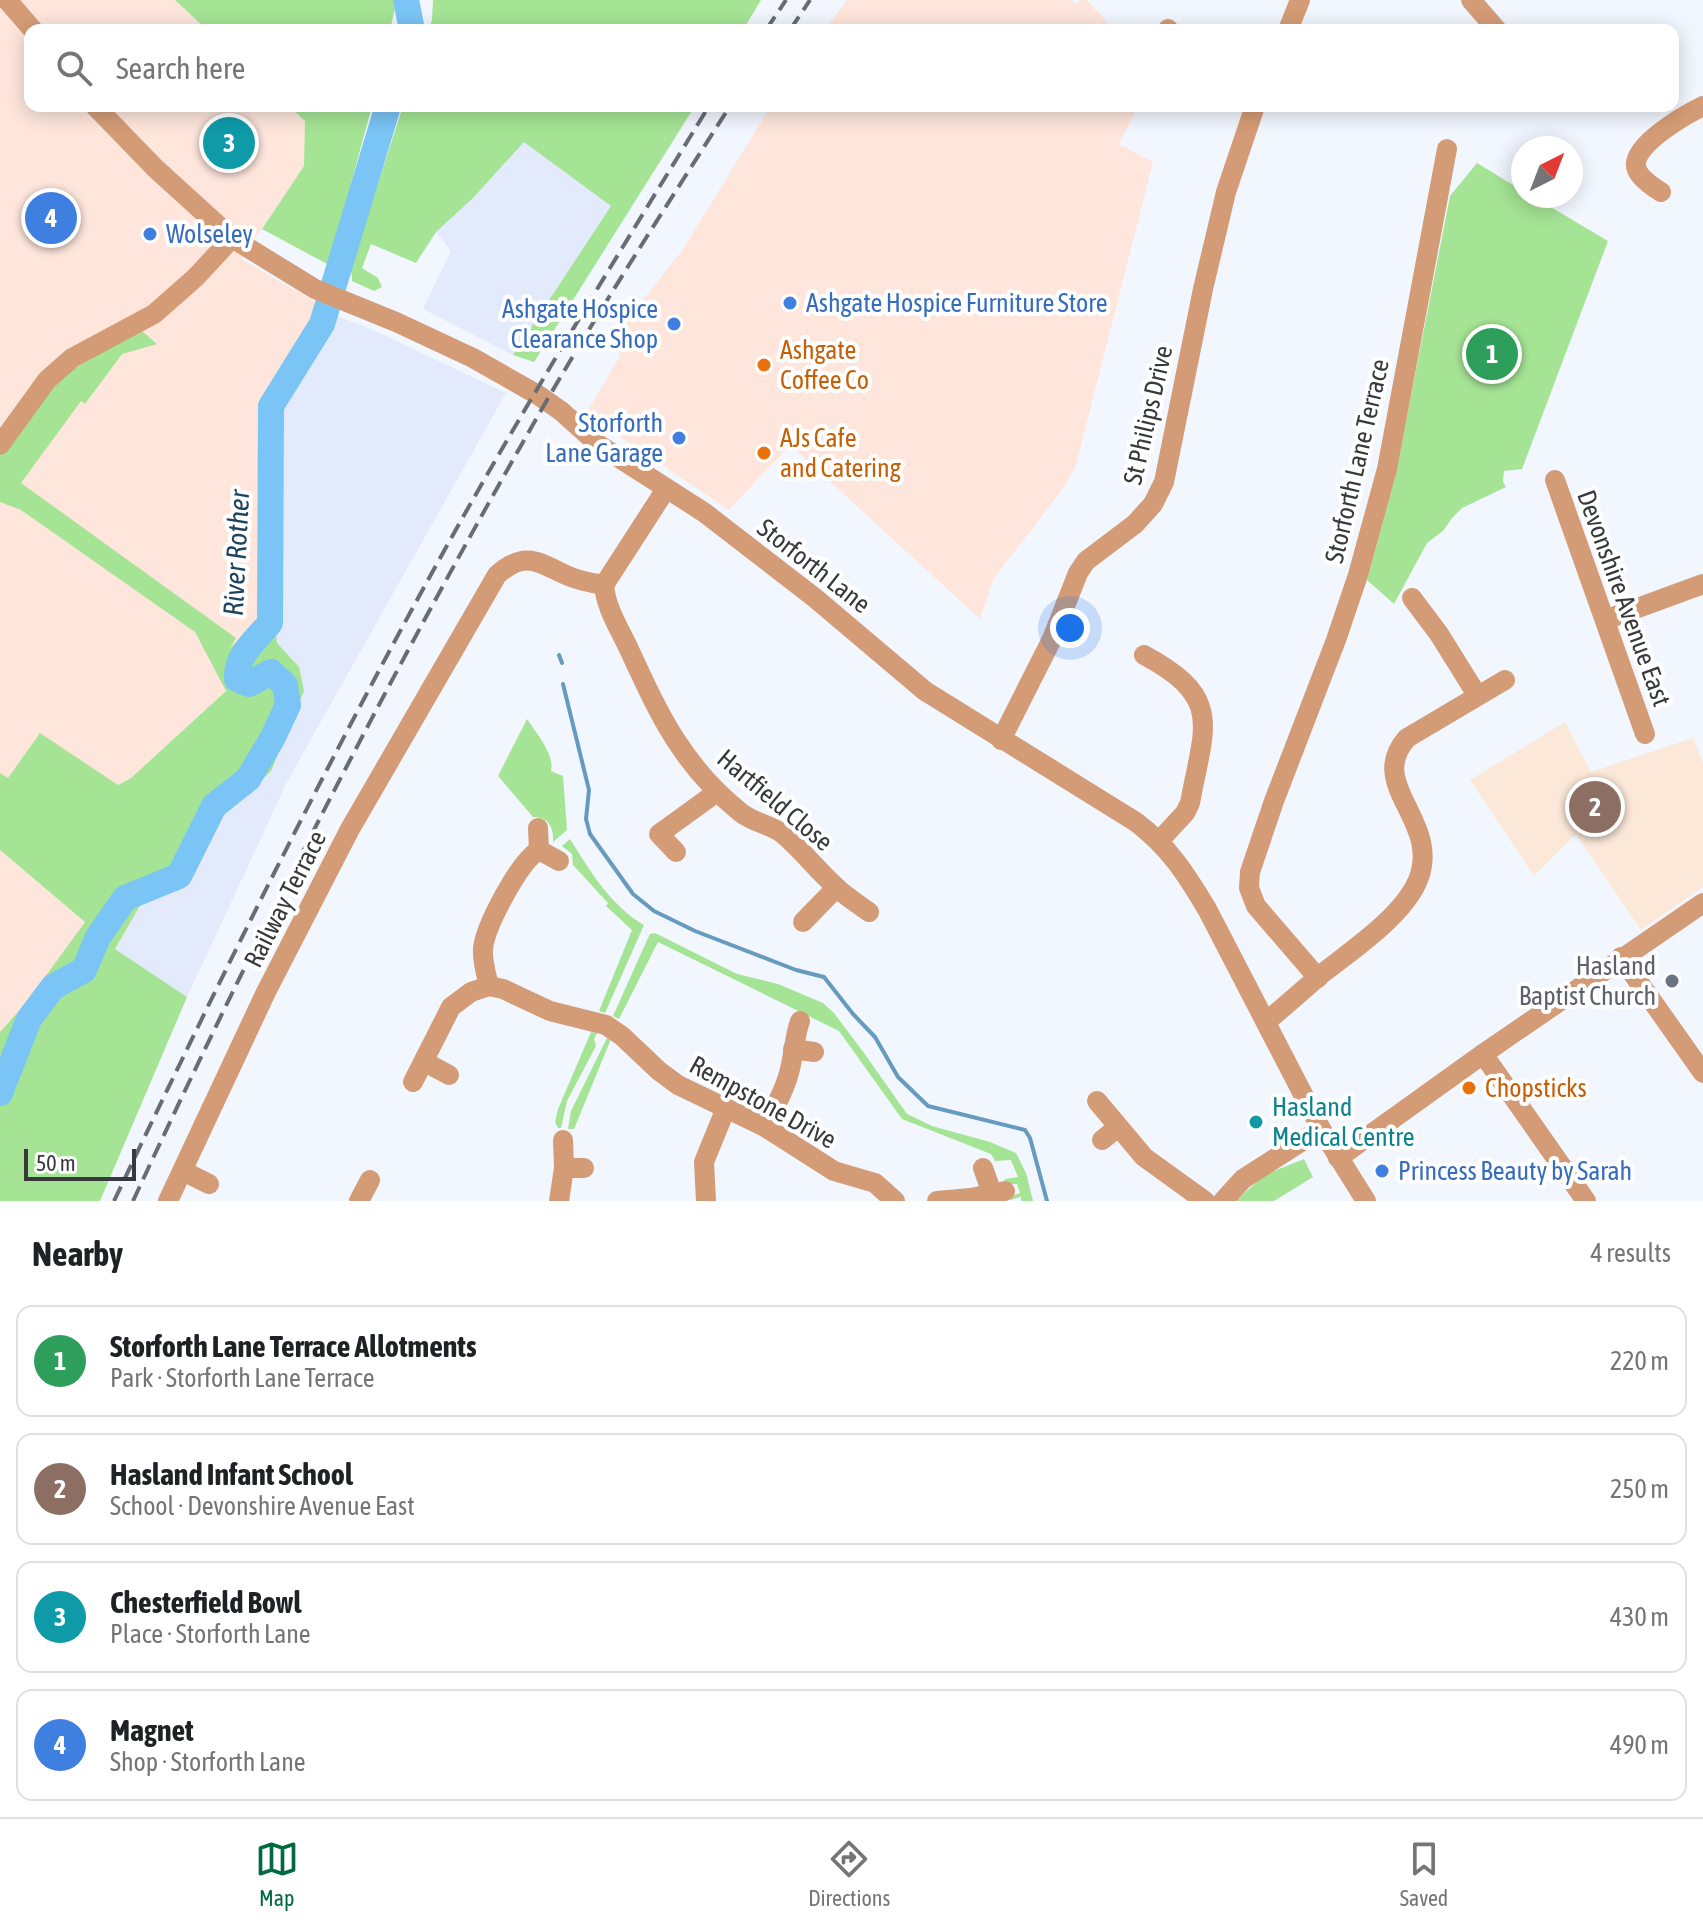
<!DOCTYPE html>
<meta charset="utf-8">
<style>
body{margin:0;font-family:"Asap Condensed",sans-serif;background:#f6f6f6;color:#202124}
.compass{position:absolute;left:1511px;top:136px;width:72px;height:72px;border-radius:50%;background:#fff;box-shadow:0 4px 20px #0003;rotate:42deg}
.scale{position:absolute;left:24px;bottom:20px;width:112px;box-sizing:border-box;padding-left:8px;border:4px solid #37393c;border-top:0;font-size:22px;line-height:28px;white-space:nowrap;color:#37393c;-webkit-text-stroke:6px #fff;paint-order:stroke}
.you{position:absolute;left:1070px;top:628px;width:28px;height:28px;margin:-20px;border:6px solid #fff;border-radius:50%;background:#1a73e8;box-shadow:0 0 0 12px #1a73e833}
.badge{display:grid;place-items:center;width:52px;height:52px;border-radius:50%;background:#006940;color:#fff;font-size:26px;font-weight:700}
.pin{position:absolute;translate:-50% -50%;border:4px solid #fff;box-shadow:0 2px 8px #0006}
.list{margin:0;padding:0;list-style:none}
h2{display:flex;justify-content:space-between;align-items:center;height:104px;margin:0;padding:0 32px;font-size:34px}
h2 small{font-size:26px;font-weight:400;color:#757577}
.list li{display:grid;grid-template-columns:52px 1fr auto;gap:24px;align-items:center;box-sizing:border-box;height:112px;margin:0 16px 16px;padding:0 16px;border:2px solid #e0e0e0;border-radius:16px}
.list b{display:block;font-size:30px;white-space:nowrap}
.list p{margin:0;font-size:26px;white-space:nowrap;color:#757577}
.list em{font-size:26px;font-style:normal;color:#757577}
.icon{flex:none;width:44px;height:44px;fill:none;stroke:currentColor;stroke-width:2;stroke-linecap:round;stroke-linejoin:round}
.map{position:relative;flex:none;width:1703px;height:1201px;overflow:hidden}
.search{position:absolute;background:#fff;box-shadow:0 4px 20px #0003;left:24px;right:24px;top:24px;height:88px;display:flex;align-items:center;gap:20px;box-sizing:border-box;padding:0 28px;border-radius:16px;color:#757577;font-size:30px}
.sheet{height:616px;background:#fff}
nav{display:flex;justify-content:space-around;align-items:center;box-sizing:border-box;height:112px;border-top:2px solid #e0e0e0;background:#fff;font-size:22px;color:#757577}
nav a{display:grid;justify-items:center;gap:4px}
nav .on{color:#006940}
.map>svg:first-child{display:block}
</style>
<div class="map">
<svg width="1703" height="1201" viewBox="0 0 1703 1201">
<rect width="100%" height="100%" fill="#f2f6fe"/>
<g fill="#fee6dc">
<path d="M0,0h175l32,30h-177v76h259l17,15 -2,45 -63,93 80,46 -58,127 3,147 -6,40 -34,33v39l-95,87 -131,65z"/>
<path d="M847,0h224l5,4 4,-4h7l21,23 3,7h-287z"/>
<path d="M771,106h367l-19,38 34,18 -77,303 -11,21 -71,92 -14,41 -190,-174 -61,65 -143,-96 34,-58 -3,-24 64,-80z"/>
<path d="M0,850l85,72 -59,81 -26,29z"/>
</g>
<g fill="#e3eafb">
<path d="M524,141l88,65 -99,149 -90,-46 28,-58 -15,-19 37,-34z"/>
<path d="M334,315l35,13 137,65 -218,387 -101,217 -72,-48 30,-52 21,-7 21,-12 36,-69 19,-10 57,-132 -23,-24 1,-234z"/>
</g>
<path fill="#fbe8d8" d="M1565,722l26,50 102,-34 10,25v124l-62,43 -65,-96 -42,42 -64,-96z"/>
<g fill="#a5e495">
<path d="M175,0h222l-7,30h-183z"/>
<path d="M433,0h328l-18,30h-314l3,-10z"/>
<path d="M289,106h83l-43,159 -67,-36 42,-63 1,-45z"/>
<path d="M403,106h292l-161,256 -21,-7 98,-149 -87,-64 -51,56 -37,34 -20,31 -45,-19 -9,24 16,10 4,9 -8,4 -22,-10 -1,-14z"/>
<path d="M1477,163l46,28v5h9l76,45 -86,228 -18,2 -1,11 3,5 -44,21 -10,10 -9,13 -16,12 -33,61 -27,-24 29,-107 54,-277z"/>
<path d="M142,331l15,13 -35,10 -37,50 -4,-3 -60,82 215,155 -6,10 30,-29 16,14 1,10 22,24 5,24 -33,80 -29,28 -19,10 -36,69 -21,12 -21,7 -30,52 72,48 -87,204h-100v-169l26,-29 59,-81 -85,-72v-77l8,5 32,-45 78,52 13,-7 95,-87 -31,-59 -174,-122 -21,-8v-46l52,-74 82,-49z"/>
<path d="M527,719c9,14 28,35 24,52l12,5 4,54 -14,12c1,-14 -4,-25 -20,-25l-35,-41z"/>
<path d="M570,839c20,32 41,67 74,86l-39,88 -6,-2 33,-81 -26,-24 2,-3 -35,-38 -1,-11 -10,-8z"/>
<path d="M655,933l82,41 41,10 45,19 11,10 30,40 43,61 25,12 58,16 26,11 10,20 7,28h-12v-4l-11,3 -1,-3 11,-4 -3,-9h-14l2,-5 13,-2 -7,-17 -16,1 -4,-7 -89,-35 -63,-88 -181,-89 -39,77 -6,-3 34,-76 3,-6z"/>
<path d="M591,1032l6,1 -3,6 2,7 -29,55 -6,27h-3l-3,-6 3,-13z"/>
<path d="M607,1038l4,1 -37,90h-6l3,-18z"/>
<path d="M1304,1159l9,18 -39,24h-39l31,-27z"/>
</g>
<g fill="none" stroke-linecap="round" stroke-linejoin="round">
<g stroke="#669abe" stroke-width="4">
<path d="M559,655l3,8"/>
<path d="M563,684l26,106 -3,29 4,15 43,60 21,17 41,20 101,39 28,7 29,37 22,23 23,40 30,29 97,24 5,8 17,63"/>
</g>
<g stroke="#7ac4f6" stroke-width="26">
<path d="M406,0l6,30"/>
<path d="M0,1093l29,-74 24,-32 31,-17 14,-33 27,-39 54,-22 35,-70 34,-27 24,-40 16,-34 -3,-20 -14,-13 -22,12 -12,-5c-1,-24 18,-38 33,-56l1,-217 51,-82 66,-218"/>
</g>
<g stroke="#d49c76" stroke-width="20">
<path d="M7,0l26,30"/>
<path d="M1471,0l26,30"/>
<path d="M1168,29l1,1"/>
<path d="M1288,30l12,-30"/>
<path d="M95,106l60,62 77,70 83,51 81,33 77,36 65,37 23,16 38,34 106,68 110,85 110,93 211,131c33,25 50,52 71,87l114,220 45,72"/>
<path d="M1661,192c-8,-5 -20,-13 -24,-22 -10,-23 50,-56 66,-64"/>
<path d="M0,445l47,-65 25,-22 82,-44 42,-37 36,-39"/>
<path d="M1555,480l90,254"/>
<path d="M604,585c2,23 14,41 24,62 31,67 53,117 112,165 13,11 30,12 43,22 19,16 34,36 52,52 10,10 23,18 34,26"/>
<path d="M1412,598l27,36 38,61"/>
<path d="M1605,620l98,-36"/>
<path d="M1144,655c80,43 60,71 46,148l-5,10 -25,27"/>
<path d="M1001,740l51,-101 26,-66 8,-12 49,-37 18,-20 11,-22 39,-193 23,-97 29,-86"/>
<path d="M538,828l1,22 20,11"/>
<path d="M676,852l-17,-18 58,-42"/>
<path d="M803,922l33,-34"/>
<path d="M1621,957l82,116"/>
<path d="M1318,978l-62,-72 -7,-18 1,-16 24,-71 62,-161 22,-65 29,-106 60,-320"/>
<path d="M489,986c-3,-13 -7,-25 -6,-38 3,-23 36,-86 56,-98"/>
<path d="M1267,1021c17,-14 34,-29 51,-44 31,-25 85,-60 100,-97 24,-59 -53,-95 -11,-142l98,-58"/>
<path d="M793,1049l21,3"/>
<path d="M1483,1054l103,147"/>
<path d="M425,1062l24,13"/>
<path d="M413,1082l38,-75 20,-15 18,-6 14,3 47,22 56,14 16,11 37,35 19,14 87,42 69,44 41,12 20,18"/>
<path d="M1097,1101l47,56 61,44"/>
<path d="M765,1127c9,-18 19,-35 24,-54 5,-18 5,-35 11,-52"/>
<path d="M1102,1140l16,-13"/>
<path d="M1338,1158l145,-104 220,-151"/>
<path d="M564,1168h20"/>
<path d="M983,1168l9,25"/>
<path d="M183,1171l26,13"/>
<path d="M168,1201l98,-209 84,-163 147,-254c28,-25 41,-13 69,0 13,6 25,8 38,10l62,-96"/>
<path d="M359,1201l11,-21"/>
<path d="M559,1201l5,-33 -1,-28"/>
<path d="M706,1201l-2,-39 22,-54"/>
<path d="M937,1201l34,-3 34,-7"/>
<path d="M1223,1201l20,-22 78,-50"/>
</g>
<g stroke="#696c70" stroke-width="4" stroke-dasharray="16 8" stroke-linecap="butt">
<path d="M766,30l20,-30"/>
<path d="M790,30l20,-30"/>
<path d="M114,1201c100,-210 202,-417 314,-621 88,-161 185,-317 281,-474"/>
<path d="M133,1201c123,-265 257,-526 402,-780 61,-107 129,-211 195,-315"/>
</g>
</g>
<g fill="#3f7fe0" stroke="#fff" stroke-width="3">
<circle cx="150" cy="234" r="8"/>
<circle cx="790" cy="303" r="8"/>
<circle cx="674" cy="324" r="8"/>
<circle cx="679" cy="438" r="8"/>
<circle cx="1382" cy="1171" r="8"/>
</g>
<g fill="#e8710a" stroke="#fff" stroke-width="3">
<circle cx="764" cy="365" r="8"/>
<circle cx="764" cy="453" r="8"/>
<circle cx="1469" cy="1088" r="8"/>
</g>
<circle fill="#6b7280" stroke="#fff" stroke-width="3" cx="1672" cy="981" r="8"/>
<circle fill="#0f9aa8" stroke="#fff" stroke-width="3" cx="1256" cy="1122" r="8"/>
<g text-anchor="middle" stroke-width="8" stroke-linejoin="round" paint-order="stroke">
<g font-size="26" fill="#366cbe" stroke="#fff" text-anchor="start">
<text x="166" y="243">Wolseley</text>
<text x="806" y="312">Ashgate Hospice Furniture Store</text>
<text x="658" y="318" text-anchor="end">Ashgate Hospice<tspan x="658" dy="30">Clearance Shop</tspan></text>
<text x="663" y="432" text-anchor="end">Storforth<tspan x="663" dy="30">Lane Garage</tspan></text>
<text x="1398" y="1180">Princess Beauty by Sarah</text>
</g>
<g font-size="26" fill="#c56008" stroke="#fff" text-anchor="start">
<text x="780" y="359">Ashgate<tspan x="780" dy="30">Coffee Co</tspan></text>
<text x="780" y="447">AJs Cafe<tspan x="780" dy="30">and Catering</tspan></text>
<text x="1485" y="1097">Chopsticks</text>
</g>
<g font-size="26" fill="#37393c" stroke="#fff">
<text transform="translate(1148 415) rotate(-77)" y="9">St Philips Drive</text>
<text transform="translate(1357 461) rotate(-77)" y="9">Storforth Lane Terrace</text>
<text transform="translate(814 566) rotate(38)" y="9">Storforth Lane</text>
<text transform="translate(1624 598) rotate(70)" y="9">Devonshire Avenue East</text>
<text transform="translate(775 800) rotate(40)" y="9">Hartfield Close</text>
<text transform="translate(285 899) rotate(-63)" y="9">Railway Terrace</text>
<text transform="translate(763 1102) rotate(29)" y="9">Rempstone Drive</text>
</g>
<g font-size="26" fill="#5b616d" stroke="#fff" text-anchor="end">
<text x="1656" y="975">Hasland<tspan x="1656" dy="30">Baptist Church</tspan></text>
</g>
<g font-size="26" fill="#0d838f" stroke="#fff" text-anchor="start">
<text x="1272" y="1116">Hasland<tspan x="1272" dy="30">Medical Centre</tspan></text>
</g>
<g font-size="28" font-style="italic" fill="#1c445e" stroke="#fff">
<text transform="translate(236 553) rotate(-87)" y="10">River Rother</text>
</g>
</g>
</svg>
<svg class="compass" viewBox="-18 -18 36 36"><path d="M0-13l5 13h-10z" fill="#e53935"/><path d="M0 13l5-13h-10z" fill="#757577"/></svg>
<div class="scale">50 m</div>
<div class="you"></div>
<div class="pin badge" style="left:1492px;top:354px;background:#2e9e5b">1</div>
<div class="pin badge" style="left:1595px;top:807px;background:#8d6e63">2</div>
<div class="pin badge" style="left:229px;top:143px;background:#0f9aa8">3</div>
<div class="pin badge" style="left:51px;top:218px;background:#3f7fe0">4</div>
<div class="search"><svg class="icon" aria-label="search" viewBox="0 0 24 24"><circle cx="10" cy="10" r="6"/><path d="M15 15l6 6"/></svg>Search here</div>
</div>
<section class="sheet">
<h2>Nearby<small>4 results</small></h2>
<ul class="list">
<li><span class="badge" style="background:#2e9e5b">1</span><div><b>Storforth Lane Terrace Allotments</b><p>Park · Storforth Lane Terrace</p></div><em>220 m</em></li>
<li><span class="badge" style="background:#8d6e63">2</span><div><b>Hasland Infant School</b><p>School · Devonshire Avenue East</p></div><em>250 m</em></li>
<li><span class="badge" style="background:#0f9aa8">3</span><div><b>Chesterfield Bowl</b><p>Place · Storforth Lane</p></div><em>430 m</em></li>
<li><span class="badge" style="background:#3f7fe0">4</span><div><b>Magnet</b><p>Shop · Storforth Lane</p></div><em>490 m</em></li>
</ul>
</section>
<nav>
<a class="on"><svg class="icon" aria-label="map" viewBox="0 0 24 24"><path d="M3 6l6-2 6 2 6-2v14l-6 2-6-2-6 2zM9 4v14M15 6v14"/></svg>Map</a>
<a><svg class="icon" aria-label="directions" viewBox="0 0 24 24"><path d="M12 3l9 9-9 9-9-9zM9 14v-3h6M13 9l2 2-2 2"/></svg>Directions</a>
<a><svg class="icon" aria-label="saved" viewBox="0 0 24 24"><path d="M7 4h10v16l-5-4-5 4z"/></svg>Saved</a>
</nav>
